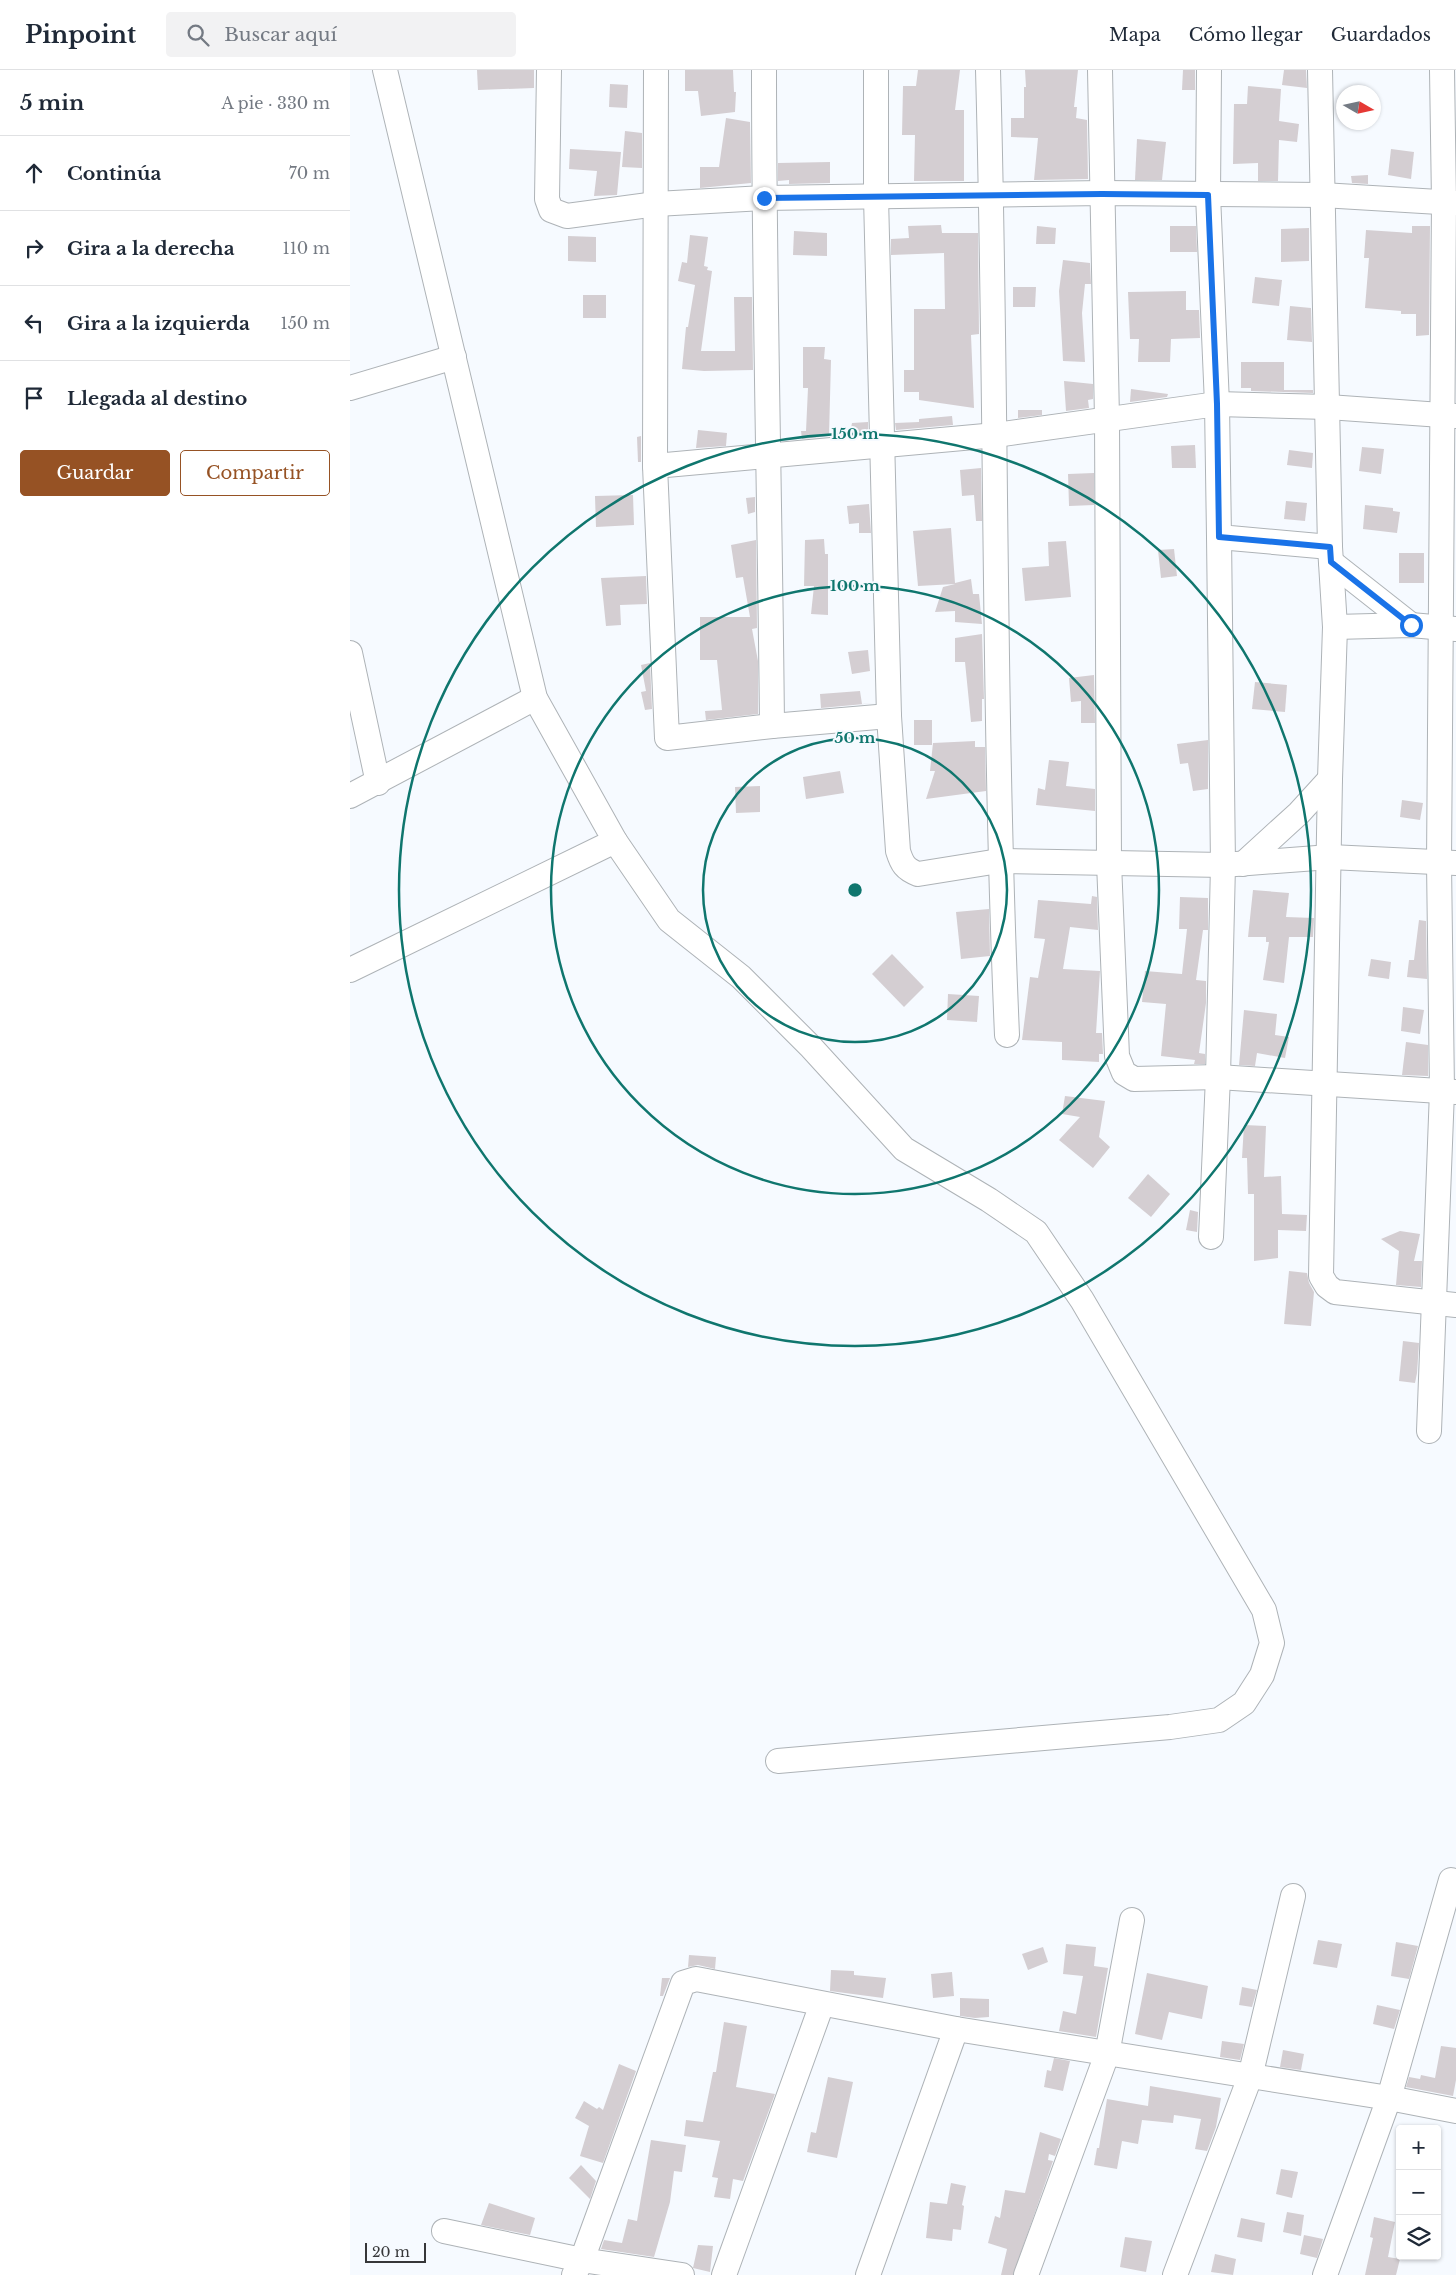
<!DOCTYPE html>
<html lang="es">
<meta charset="utf-8">
<style>
body{margin:0;font-family:"Libre Baskerville",serif;background:#f2f2f3;color:#1f2937}
.controls{position:absolute;right:15px;bottom:15px;display:grid;overflow:hidden;border-radius:5px;box-shadow:0 1px 4px #0004}
.controls button{width:45px;height:45px;display:grid;place-items:center;padding:0;border:0;border-bottom:1px solid #e0e1e3;background:#fff;color:#1f2937;font:25px sans-serif}
.compass{position:absolute;left:986px;top:15px;width:45px;height:45px;border-radius:50%;background:#fff;box-shadow:0 1px 4px #0004;rotate:99deg}
.scale{position:absolute;left:15px;bottom:12px;width:61px;box-sizing:border-box;padding-left:5px;border:2px solid #363739;border-top:0;font-size:14px;line-height:18px;white-space:nowrap;color:#363739;-webkit-text-stroke:4px #f6faff;paint-order:stroke}
.stop{position:absolute;width:15px;height:15px;margin:-11px;border:4px solid #1a73e8;border-radius:50%;background:#fff}
.stop.end{background:#1a73e8;border-color:#fff;box-shadow:0 1px 5px #0008}
.list{margin:0;padding:0;list-style:none}
h2{display:flex;justify-content:space-between;align-items:center;height:65px;margin:0;padding:0 20px;font-size:21px}
h2 small{font-size:16px;font-weight:400;color:#747a83}
.list li{display:grid;grid-template-columns:32px 1fr auto;gap:15px;align-items:center;box-sizing:border-box;height:75px;padding:0 20px;border-top:1px solid #e0e1e3}
.list b{display:block;font-size:19px;white-space:nowrap}
.list em{font-size:16px;font-style:normal;color:#747a83}
.actions{display:flex;gap:10px;padding:15px 20px}
.actions a{flex:1;padding:11px 0;border:1px solid #965224;border-radius:5px;text-align:center;font-size:18px;color:#965224}
.actions .main{background:#965224;color:#fff}
.icon{flex:none;width:28px;height:28px;fill:none;stroke:currentColor;stroke-width:2;stroke-linecap:round;stroke-linejoin:round}
.map{position:relative;flex:none;width:1106px;height:2205px;overflow:hidden}
header{display:flex;align-items:center;gap:30px;box-sizing:border-box;height:70px;padding:0 25px;background:#fff;border-bottom:1px solid #e0e1e3}
header strong{font-size:24px}
nav{display:flex;gap:28px;margin-inline-start:auto;font-size:18px}
.search{width:350px;height:45px;background:#f2f2f3;display:flex;align-items:center;gap:12px;box-sizing:border-box;padding:0 18px;border-radius:5px;color:#747a83;font-size:19px}
main{display:flex}
aside{flex:1;background:#fff}
.map>svg:first-child{display:block}
</style>
<header>
<strong>Pinpoint</strong>
<div class="search"><svg class="icon" aria-label="search" viewBox="0 0 24 24"><circle cx="10" cy="10" r="6"/><path d="M15 15l6 6"/></svg>Buscar aquí</div>
<nav><a>Mapa</a><a>Cómo llegar</a><a>Guardados</a></nav>
</header>
<main>
<aside>
<h2>5 min<small>A pie · 330 m</small></h2>
<ul class="list">
<li><svg class="icon" aria-label="ahead" viewBox="0 0 24 24"><path d="M12 20V5M6 11l6-6 6 6"/></svg><div><b>Continúa</b></div><em>70 m</em></li>
<li><svg class="icon" aria-label="right" viewBox="0 0 24 24"><path d="M7 20v-9h11M14 6l5 5-5 5"/></svg><div><b>Gira a la derecha</b></div><em>110 m</em></li>
<li><svg class="icon" aria-label="left" viewBox="0 0 24 24"><path d="M17 20v-9H6M10 6l-5 5 5 5"/></svg><div><b>Gira a la izquierda</b></div><em>150 m</em></li>
<li><svg class="icon" aria-label="arrive" viewBox="0 0 24 24"><path d="M6 21V4h12l-3 4 3 4H6"/></svg><div><b>Llegada al destino</b></div></li>
</ul>
<div class="actions"><a class="main">Guardar</a><a>Compartir</a></div>
</aside>
<div class="map">
<svg width="1106" height="2205" viewBox="0 0 1106 2205">
<rect width="100%" height="100%" fill="#f6faff"/>
<g fill="#d4ced2">
<path d="M127,0h57v18l-56,2z"/>
<path d="M335,0h48l1,22h2l-1,20 -34,4 -3,-25h-13z"/>
<path d="M568,0h42l-5,40h9v71h-50l1,-46h-13l1,-49h13z"/>
<path d="M675,0h53l-4,37h3l-1,11 11,2 1,59 -54,1 4,-42 -27,-1v-19h13v-31h2z"/>
<path d="M833,0h12v20h-13z"/>
<path d="M934,0h22l1,18 -25,-3z"/>
<path d="M260,14l18,1 -1,23 -18,-1z"/>
<path d="M898,16l33,3 -2,32 20,3 -2,18 -18,-2 -1,41h-20v-18l-25,1 1,-60h13z"/>
<path d="M376,48l24,4 1,61 -51,5v-21h19z"/>
<path d="M275,61l17,2v35l-20,-1z"/>
<path d="M787,69l29,3 -4,38h-27z"/>
<path d="M220,79l51,3 -4,43 -23,1 3,-25 -28,-2z"/>
<path d="M1041,79l23,3 -3,27 -23,-4z"/>
<path d="M480,92v21l-41,1v-4l-11,1v-18z"/>
<path d="M1018,105v9l-16,-1 -1,-7z"/>
<path d="M591,155l1,8h36l1,101 -8,1 3,73 -55,-8v-8h-15v-22h10v-61h31l-1,-56 -53,2v-16l18,-1 -1,-12z"/>
<path d="M687,156l19,2 -1,16h-19z"/>
<path d="M820,156h26l1,26h-27z"/>
<path d="M1062,156h18l-1,109 -13,1v-22h-15v-3l-36,-3 4,-50h-5l2,-28 46,3z"/>
<path d="M959,158v33l-28,1v-33z"/>
<path d="M444,161l33,2v23l-34,-1z"/>
<path d="M340,165l18,2 -4,29 4,1 -1,3 5,1 -11,80h34l-1,-54h18l1,73 -49,1 -22,-2 4,-42h2l7,-42 -17,-4 4,-19 5,1z"/>
<path d="M218,166l28,1v25l-28,-1z"/>
<path d="M713,190l27,3 1,21h-6l-3,29 3,49 -22,-1 -4,-70z"/>
<path d="M905,207l27,3 -3,26 -27,-3z"/>
<path d="M663,217h23l-1,20h-22z"/>
<path d="M836,221v19h13l1,28 -29,1 -1,23h-32l1,-23h-9l-2,-47z"/>
<rect x="233" y="225" width="23" height="23"/>
<path d="M940,236l21,2 1,34 -25,-2z"/>
<path d="M453,277h22l-1,12 7,1 -2,76 -27,3 -1,-8h5l2,-43h-5z"/>
<path d="M891,292h43v28h29v3l-62,-2v-3h-10z"/>
<path d="M714,311l29,3v15l-5,1 1,8 -23,3z"/>
<path d="M781,319l37,5 -1,3 -37,5z"/>
<path d="M668,340h24v5l-24,3z"/>
<path d="M602,346l1,9 -57,5 -1,-7 24,-1v-3z"/>
<path d="M518,352v11l-18,1 2,-11z"/>
<path d="M348,360l29,3 -1,13 -30,2z"/>
<path d="M291,366v26h-3l-1,-25z"/>
<path d="M845,375l1,23h-24l-1,-22z"/>
<path d="M1012,377l22,2 -3,25 -22,-3z"/>
<path d="M939,380l24,3 -1,15 -25,-3z"/>
<path d="M631,398l1,53h-6l-2,-26 -12,1 -2,-26z"/>
<path d="M744,403v32l-25,1 -1,-32z"/>
<path d="M283,425l1,30 -38,2 -1,-31z"/>
<path d="M405,427v15l-7,2 -2,-16z"/>
<path d="M936,431l21,2 -2,18 -21,-2z"/>
<path d="M519,434l2,29h-12v-10l-10,1 -2,-18z"/>
<path d="M1015,435l28,3v3l7,1 -3,21 -34,-4z"/>
<path d="M601,458l4,55 16,-4 2,15h6l3,30 -27,-2v-11l-20,1 8,-25 12,-3 -37,2 -5,-55z"/>
<path d="M474,469l1,15h3v61l-17,-1 3,-28h-10l1,-46z"/>
<path d="M406,470l1,88 -5,1 6,32v53l-52,6 -1,-9 17,-1 -5,-50h-17v-43h50l-7,-40 -7,1 -5,-33z"/>
<path d="M716,471l5,56 -46,4 -3,-33 27,-2 -1,-24z"/>
<path d="M824,479l3,27 -16,2 -3,-28z"/>
<rect x="1049" y="483" width="25" height="30"/>
<path d="M296,506l1,28 -27,1 1,20 -15,1 -5,-48z"/>
<path d="M632,564l2,65h-2v22l-11,1 -6,-60h-10v-24z"/>
<path d="M518,580l2,21 -18,3 -4,-22z"/>
<path d="M300,593l2,46 -7,1 -4,-18 5,-1 -5,-26z"/>
<path d="M744,605l1,48h-14v-22l-10,1 -2,-24z"/>
<path d="M905,612l32,3 -2,27 -33,-3z"/>
<path d="M510,621l2,13 13,-1 -54,5 -1,-14z"/>
<rect x="564" y="650" width="18" height="25"/>
<path d="M858,670v49l-15,2 -5,-28 -8,1 -3,-20z"/>
<path d="M625,671v6h10l1,44 -60,8 9,-28h-5l3,-28z"/>
<path d="M699,690l20,2 -3,24 29,3v22l-59,-6 2,-17 7,2z"/>
<path d="M490,701l4,22 -38,6 -3,-22z"/>
<path d="M410,716v26l-24,1 -1,-26z"/>
<path d="M1052,730l21,3 -3,17 -20,-3z"/>
<path d="M903,820l36,3 -3,24 28,1 -1,19h-24l-5,46 -21,-3 6,-38h-3v-5h-18z"/>
<path d="M742,826l5,1 1,33 -28,-3 -7,42 37,2 -4,62h6l1,21h-4v8l-37,-2v-18l-40,-2 8,-63 8,1 7,-39 -11,-1 4,-38 53,4z"/>
<path d="M830,827l28,1v32h-5l-7,50 10,1v22l-7,50 6,1v10h-11l1,-4 -34,-4 5,-52 -24,-2 3,-31 37,3 5,-45h-8z"/>
<path d="M639,839l1,47 -29,3 -5,-47z"/>
<path d="M1069,850l7,1 1,58 -20,-2 2,-17h5z"/>
<path d="M542,884l32,33 -20,20 -32,-33z"/>
<path d="M1021,889l20,3 -2,17 -21,-3z"/>
<path d="M598,924l31,2 -2,26 -30,-2z"/>
<path d="M1053,937l21,3 -4,24 -19,-3z"/>
<path d="M894,940l33,4 -2,21 14,2 -4,21 -28,-5 -2,13 -16,-1z"/>
<path d="M1056,972l22,3v31l-26,-1z"/>
<path d="M715,1026l40,5 -6,36 11,10 -17,21 -34,-28 21,-23 -18,-3z"/>
<path d="M894,1055l22,1 -2,51 17,-1 1,38 25,1 -1,16 -28,-1v28l-24,3v-67h-6l-1,-36h-5z"/>
<path d="M798,1104l22,20 -19,23 -23,-19z"/>
<path d="M840,1140l8,2 -1,20 -11,-2z"/>
<path d="M1050,1161l20,3 -6,27h8l-1,26 -25,-2 3,-34 -18,-12z"/>
<path d="M939,1201l18,2 2,10 5,9 -3,34 -27,-2z"/>
<path d="M1053,1271l16,2 -2,30 -2,10 -16,-2z"/>
<path d="M968,1870l24,4 -5,24 -24,-4z"/>
<path d="M1046,1872l22,4 -9,33 -18,-3z"/>
<path d="M716,1874l30,3 -2,19 14,2 -12,69 -37,-6 4,-20 13,3 7,-38 -20,-2z"/>
<path d="M693,1877l5,15 -20,8 -6,-16z"/>
<path d="M339,1885l27,2 -1,12 -17,-4 -10,2z"/>
<path d="M481,1900l23,1v4l32,3 -3,20 -53,-7z"/>
<path d="M602,1902l2,24 -21,2 -2,-24z"/>
<path d="M797,1903l61,13 -6,33 -33,-7 -7,28 -27,-6z"/>
<path d="M312,1908h8l-7,18h-3z"/>
<path d="M892,1917l15,3 -5,17 -13,-2z"/>
<path d="M610,1928l29,1v18l-14,1 -15,-2z"/>
<path d="M1027,1935l23,5 -6,19 -21,-5z"/>
<path d="M374,1952l23,4 -11,61 39,7 -32,87 -10,-2 -3,20 -16,-2 4,-19 -6,-1 8,-36 -36,-5 2,-16 17,2 10,-50h3z"/>
<path d="M872,1971l22,3 -4,16 -20,-3z"/>
<path d="M1091,1976l15,2v32l-3,16 -47,-9 3,-10 11,2 1,-4 14,3z"/>
<path d="M933,1980l21,4 -3,16 -21,-3z"/>
<path d="M704,1988l16,3 -7,30 -19,-4 3,-17 4,1z"/>
<path d="M269,1994l17,7 -33,92 -23,-7 9,-30 -14,-8 9,-17 13,8 2,-2 4,3z"/>
<path d="M478,2007l25,5 -16,76 -30,-6 4,-20 5,1z"/>
<path d="M800,2016l71,12 -5,29 -9,24 -12,-2 6,-30 -27,-4 -1,8 -31,-3 -4,24 -16,-3 -5,28 -23,-4 3,-17h2l8,-49 41,7z"/>
<path d="M690,2062l21,7 -6,17 -6,-2 -1,6 5,1 -40,114h-12l6,-26 -19,-6 7,-27 5,2 5,-28 20,3z"/>
<path d="M301,2070l35,5 -4,27 -8,-1 -4,31 -16,55 -53,-8 3,-9 18,3 6,-24 9,2z"/>
<path d="M231,2095l15,16 -6,18 -21,-21z"/>
<path d="M931,2099l17,3 -6,26 -16,-4z"/>
<path d="M601,2113l15,3 -4,19 2,1 -3,24 -8,-1 -1,12 -26,-3 4,-36 17,2z"/>
<path d="M139,2133l46,15 -5,17 -49,-10z"/>
<path d="M937,2142l17,3 -3,21 -18,-4z"/>
<path d="M1024,2147l21,5 -7,35 12,2 -4,16h-31l8,-37 -3,-1z"/>
<path d="M891,2148l24,5 -3,19 -25,-5z"/>
<path d="M954,2165l19,4 -6,19 -17,-4z"/>
<path d="M775,2167l27,4 -6,31 -26,-5z"/>
<path d="M348,2175l15,1 -3,26 -17,-4z"/>
<path d="M865,2184l21,5 -3,16 -22,-3z"/>
</g>
<g fill="none" stroke-linecap="round" stroke-linejoin="round">
<g stroke="#aeb3b7" stroke-width="26">
<g id="minor">
<path d="M199,0l-2,129 4,11 16,6 89,-12 108,-6 339,-5 219,2 134,8"/>
<path d="M306,0l-1,396 12,272 105,-12 117,-10"/>
<path d="M414,0c0,219 6,437 8,656"/>
<path d="M526,0v127l13,519 9,135c4,13 7,18 20,23l81,-13 224,4 107,-8 126,6"/>
<path d="M638,0c9,322 5,643 19,965"/>
<path d="M750,0l7,349 2,444 8,193 7,17 10,6 84,-2 238,15"/>
<path d="M859,0l-1,125 9,209 2,133 111,10"/>
<path d="M970,0l10,477 5,80 -5,152 -9,497 6,10 8,6 121,13"/>
<path d="M0,318l104,-31"/>
<path d="M305,396l341,-31 221,-31 111,3 128,9"/>
<path d="M981,492l80,63"/>
<path d="M985,557l76,-2 45,4"/>
<path d="M0,583l28,130"/>
<path d="M0,726l185,-98"/>
<path d="M265,771l54,79 72,57 69,69 94,103 85,51 47,32 46,68 182,310 8,33 -10,32 -18,28 -25,17 -49,7 -392,34"/>
<path d="M893,794l56,-51 31,-34"/>
<path d="M0,900l265,-129 -80,-143 -150,-628"/>
<path d="M861,1167l7,-160 5,-212 -4,-328"/>
<path d="M1079,1361l13,-340 -3,-228 5,-661 -2,-132"/>
<path d="M94,2161l138,29 100,15"/>
<path d="M224,2205l8,-15 101,-277 13,-4 260,50 433,69 67,13"/>
<path d="M374,2205l98,-271"/>
<path d="M518,2205l88,-246"/>
<path d="M676,2205l81,-221 25,-134"/>
<path d="M825,2205l75,-198 43,-181"/>
<path d="M975,2205l64,-177 62,-218"/>
</g>
</g>
<use href="#minor" stroke="#fff" stroke-width="24"/>
</g>
<g fill="none" stroke-linecap="round" stroke-linejoin="round">
<path stroke="#1a73e8" stroke-width="6" d="M414,128l338,-4 106,1 9,209 2,133 111,10 1,15 80,63"/>
</g>
<g fill="none" stroke="#0f766e" stroke-width="2.5">
<circle cx="505" cy="820" r="152"/>
<circle cx="505" cy="820" r="304"/>
<circle cx="505" cy="820" r="456"/>
</g>
<circle cx="505" cy="820" r="8" fill="#0f766e" stroke="#f6faff" stroke-width="2.5"/>
<g font-size="15" text-anchor="middle" font-weight="bold" fill="#0f766e" stroke="#f6faff" stroke-width="4" stroke-linejoin="round" paint-order="stroke">
<text x="505" y="369">150 m</text>
<text x="505" y="521">100 m</text>
<text x="505" y="673">50 m</text>
</g>
</svg>
<div class="controls">
<button>+</button>
<button>−</button>
<button><svg class="icon" aria-label="layers" viewBox="0 0 24 24"><path d="M12 4l9 5-9 5-9-5zM3 14l9 5 9-5"/></svg></button>
</div>
<svg class="compass" viewBox="-18 -18 36 36"><path d="M0-13l5 13h-10z" fill="#e53935"/><path d="M0 13l5-13h-10z" fill="#747a83"/></svg>
<div class="scale">20 m</div>
<div class="stop" style="left:1061px;top:555px"></div>
<div class="stop end" style="left:414px;top:128px"></div>
</div>
</main>
